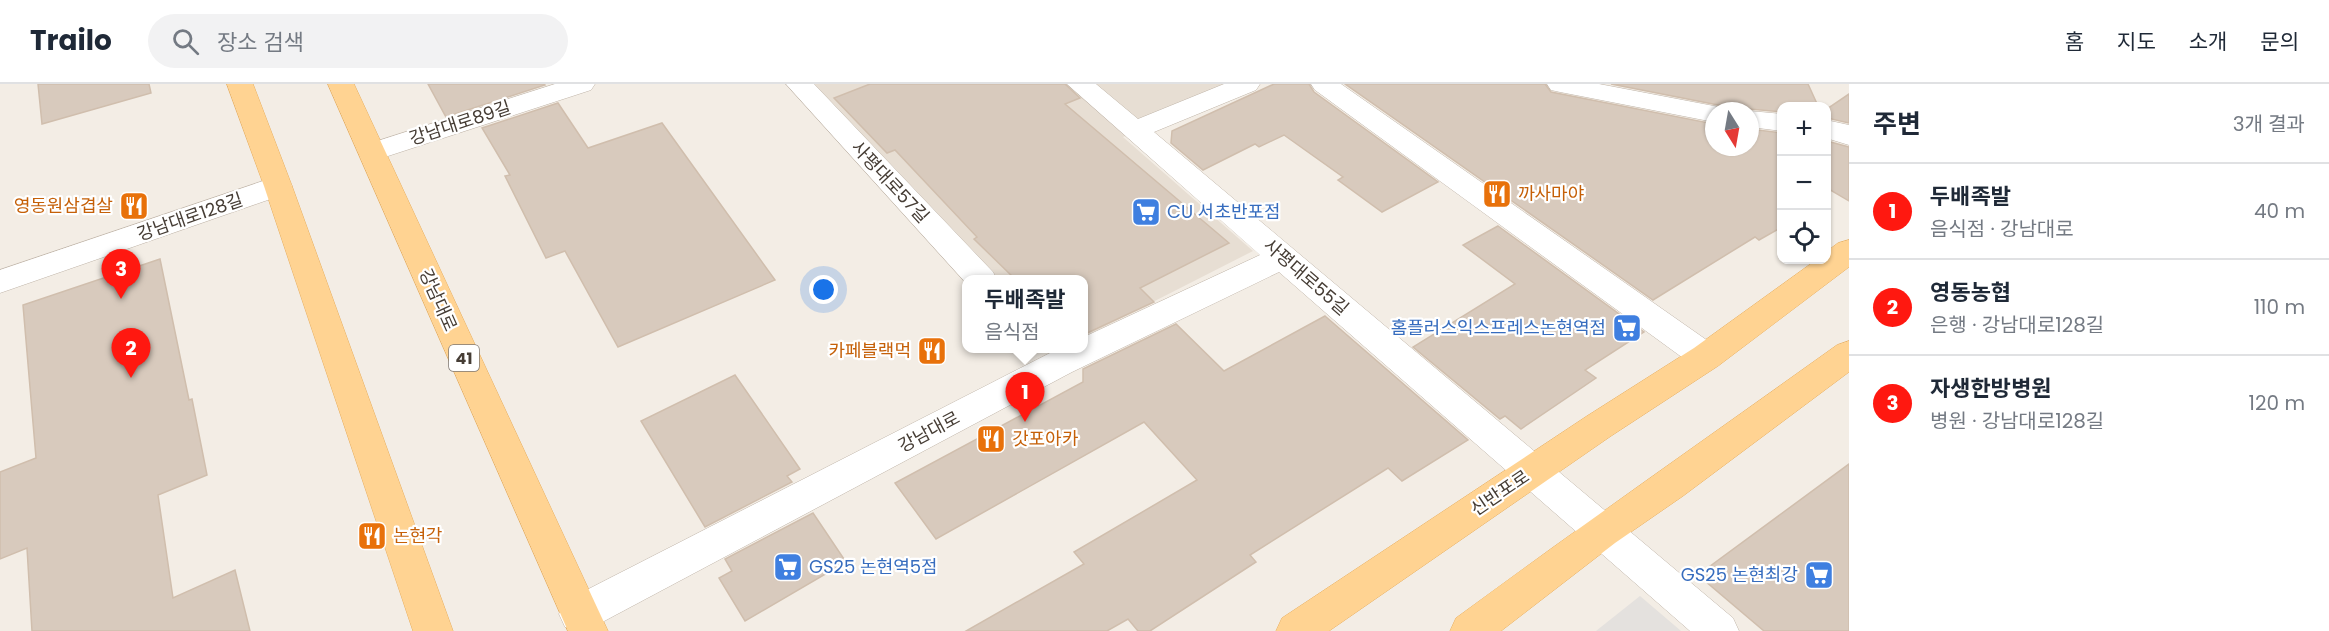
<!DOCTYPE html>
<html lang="ko">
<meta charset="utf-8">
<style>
body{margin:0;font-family:Poppins,"Noto Sans KR",sans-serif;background:#f2f2f3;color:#1f2937}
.controls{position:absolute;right:18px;top:18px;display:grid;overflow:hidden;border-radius:12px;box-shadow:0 2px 4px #0004}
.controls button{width:54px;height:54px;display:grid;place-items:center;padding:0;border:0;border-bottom:2px solid #e0e1e3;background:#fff;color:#1f2937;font:30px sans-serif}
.compass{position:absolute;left:1705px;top:18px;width:54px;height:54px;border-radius:50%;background:#fff;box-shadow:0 2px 4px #0004;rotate:169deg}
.you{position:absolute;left:824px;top:206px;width:21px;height:21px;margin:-15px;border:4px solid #fff;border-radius:50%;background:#1a73e8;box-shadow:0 0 0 9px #1a73e833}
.badge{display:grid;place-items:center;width:39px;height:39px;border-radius:50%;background:#ff1810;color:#fff;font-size:20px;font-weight:700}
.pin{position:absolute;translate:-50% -50px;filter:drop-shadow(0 2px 3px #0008)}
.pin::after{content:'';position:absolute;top:32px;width:21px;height:18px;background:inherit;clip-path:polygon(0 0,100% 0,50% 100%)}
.popup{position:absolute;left:962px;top:191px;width:126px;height:78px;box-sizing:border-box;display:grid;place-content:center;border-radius:12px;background:#fff;filter:drop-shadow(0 2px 4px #0005);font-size:20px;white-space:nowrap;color:#747a83}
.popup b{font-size:22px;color:#1f2937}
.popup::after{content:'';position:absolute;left:50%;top:100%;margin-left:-12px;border:12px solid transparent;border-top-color:#fff}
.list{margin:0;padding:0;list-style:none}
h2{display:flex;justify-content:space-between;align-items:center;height:78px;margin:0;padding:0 24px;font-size:26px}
h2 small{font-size:20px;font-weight:400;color:#747a83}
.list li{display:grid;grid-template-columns:39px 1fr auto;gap:18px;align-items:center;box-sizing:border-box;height:96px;padding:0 24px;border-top:2px solid #e0e1e3}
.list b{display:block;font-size:22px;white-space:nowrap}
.list p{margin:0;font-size:20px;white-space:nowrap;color:#747a83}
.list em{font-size:20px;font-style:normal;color:#747a83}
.icon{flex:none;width:33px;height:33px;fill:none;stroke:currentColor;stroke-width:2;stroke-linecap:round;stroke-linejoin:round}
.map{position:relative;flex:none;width:1849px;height:547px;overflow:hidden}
header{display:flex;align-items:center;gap:36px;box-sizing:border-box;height:84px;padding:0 30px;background:#fff;border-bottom:2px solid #e0e1e3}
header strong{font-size:28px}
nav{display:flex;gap:33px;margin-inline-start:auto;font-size:21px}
.search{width:420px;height:54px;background:#f2f2f3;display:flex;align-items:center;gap:15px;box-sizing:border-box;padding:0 21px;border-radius:33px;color:#747a83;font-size:22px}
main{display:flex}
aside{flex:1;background:#fff}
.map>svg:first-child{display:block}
</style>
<header>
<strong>Trailo</strong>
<div class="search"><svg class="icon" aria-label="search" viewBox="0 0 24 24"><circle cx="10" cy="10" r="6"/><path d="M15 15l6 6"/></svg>장소 검색</div>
<nav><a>홈</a><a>지도</a><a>소개</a><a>문의</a></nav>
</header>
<main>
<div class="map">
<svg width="1849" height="547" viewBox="0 0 1849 547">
<rect width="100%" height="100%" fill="#f3ede5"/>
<path fill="#e7ded3" d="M808,0h442l-127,53 130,114 -169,86v-57l-86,-1z"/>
<path fill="#e4e1de" d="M1640,512l41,35h-85z"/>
<g fill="#d8cabd" stroke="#d0bead" stroke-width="1.5">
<path d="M38,0h111l2,9 -109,31z"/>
<path d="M428,0h116l1,1 -99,32z"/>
<path d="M870,0h195l15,14 -15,6 164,139 -89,45 14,14 -71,33v-56h-68l-41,-40 3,-2 -82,-87 -8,3 -53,-55z"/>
<path d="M1274,0h35l5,8 124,90 -56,30 -44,-32 5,-3 -59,-42 -25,12 -4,-3 -52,26 -32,-27 1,-12z"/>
<path d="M1345,0h200l6,8 163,32v23h36v-18l32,4v94l-23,13 -4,-3 -102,63z"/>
<path d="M1611,0h197l10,22h-36v6l-32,-3 -2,2h-21l-4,-5z"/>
<path d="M1849,10v29l-22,-5v-9z"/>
<path d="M558,19l30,45 74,-25 113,157 -157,67 -53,-96 -19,7 -41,-82 5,-1 -28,-47z"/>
<path d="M1827,57l22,6v54l-22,-13z"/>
<path d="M1498,142l146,106 -59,38 11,8 -75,51 -16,-13 -5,3 -87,-72 102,-63 -52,-39z"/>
<path d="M160,175l29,141 3,-1 15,76 -49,20 15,103 62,-28 15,61h-218l-5,-83 -27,11v-87l36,-14 -13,-153z"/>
<path d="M1325,232l143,124 -66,41 -14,-13 -138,87 6,7 -106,69h-12l-10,-12 -21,12h-141l118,-67 -10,-12 123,-72 -53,-58 -208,117 -41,-56 188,-101v-13l93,-45 48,47z"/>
<path d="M735,291l65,94 -13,7 5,6 -87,45 -64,-106z"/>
<path d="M1849,380v167h-85l-66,-56z"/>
<path d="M813,429l33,49 -101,59 -26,-43 13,-7 -7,-12z"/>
</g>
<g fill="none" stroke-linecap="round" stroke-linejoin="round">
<g stroke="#bfb4a8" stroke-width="1">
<g id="minor">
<path d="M555,0h40l-4,6 -209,68 -10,3 -10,-3 -4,-6 4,-6z"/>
<path d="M786,0h28l179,188 4,8h-31v3z"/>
<path d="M1067,0h29l42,35 86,-35h36l-4,6 -102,42 579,486 6,13h-49l-411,-359 -207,100 -479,255 -10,4 -18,-4 -6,-13 6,-13 483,-247 12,-6h24v-11l176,-82z"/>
<path d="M1311,0h30l377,264 4,9 -4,9 -12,4 -12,-4 -379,-276z"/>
<path d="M1547,0h52l115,22 9,2 2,3h-11v11l-154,-30 -9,-2z"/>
<path d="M1748,27h2l32,3v17l-32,-4v-16z"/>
<path d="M1826,36l23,5v20l-23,-7z"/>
<path d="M278,92l10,3 4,7 -4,7 -288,100v-23z"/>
</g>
</g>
<g stroke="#e7ae5f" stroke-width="1">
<g id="major">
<path d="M227,0h26l39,102 161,445h-40l-149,-445z"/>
<path d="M328,0h26l254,547h-40z"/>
<path d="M1849,156v27l-131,99 -107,70 -282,195h-53l6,-13 305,-202 107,-68 122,-88h10v-8l12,-9z"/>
<path d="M1849,257v31l-166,124 -68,47 -114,88h-51l6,-13c126,-93 254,-182 381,-273z"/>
</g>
</g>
<use href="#minor" fill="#fff" fill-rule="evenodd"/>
<use href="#major" fill="#ffd392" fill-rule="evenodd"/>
</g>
<defs>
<g id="restaurant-square" transform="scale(1.5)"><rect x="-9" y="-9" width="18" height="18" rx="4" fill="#e8710a" stroke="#fff"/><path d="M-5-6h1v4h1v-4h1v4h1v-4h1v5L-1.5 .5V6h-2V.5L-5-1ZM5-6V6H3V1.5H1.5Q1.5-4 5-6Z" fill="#fff"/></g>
<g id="supermarket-square" transform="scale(1.5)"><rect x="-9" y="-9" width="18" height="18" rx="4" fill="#3f7fe0" stroke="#fff"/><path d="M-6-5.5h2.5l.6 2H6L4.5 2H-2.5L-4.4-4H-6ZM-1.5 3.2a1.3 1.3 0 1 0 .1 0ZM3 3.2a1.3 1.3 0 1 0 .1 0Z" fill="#fff"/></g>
</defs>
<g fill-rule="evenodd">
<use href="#restaurant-square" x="1497" y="110"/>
<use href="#restaurant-square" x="134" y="122"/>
<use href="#supermarket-square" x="1146" y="128"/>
<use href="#supermarket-square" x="1627" y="244"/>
<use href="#restaurant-square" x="932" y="267"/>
<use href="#restaurant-square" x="991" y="355"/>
<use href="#restaurant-square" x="372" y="452"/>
<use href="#supermarket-square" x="788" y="483"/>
<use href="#supermarket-square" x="1819" y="491"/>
</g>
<g text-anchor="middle" stroke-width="4.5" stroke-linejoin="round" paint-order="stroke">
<rect fill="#fff" stroke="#7e7772" stroke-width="1.5" x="449" y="261" width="30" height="26" rx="4.5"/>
<g font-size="16" font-weight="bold" fill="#463d35">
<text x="464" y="280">41</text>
</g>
<g font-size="18" fill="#463d35" stroke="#fff">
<text transform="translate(460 39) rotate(-18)" y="6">강남대로89길</text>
<text transform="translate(890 98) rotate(47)" y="6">사평대로57길</text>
<text transform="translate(190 133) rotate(-19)" y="6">강남대로128길</text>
<text transform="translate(1306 193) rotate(41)" y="6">사평대로55길</text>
<text transform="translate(438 216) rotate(66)" y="6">강남대로</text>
<text transform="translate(929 348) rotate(-28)" y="6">강남대로</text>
<text transform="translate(1500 409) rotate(-34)" y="6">신반포로</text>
</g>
<g font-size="18" fill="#c56008" stroke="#fff" text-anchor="start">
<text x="1518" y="116">까사마야</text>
<text x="113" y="128" text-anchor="end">영동원삼겹살</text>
<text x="911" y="273" text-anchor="end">카페블랙먹</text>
<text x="1012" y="361">갓포아카</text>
<text x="393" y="458">논현각</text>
</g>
<g font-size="18" fill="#366cbe" stroke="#fff" text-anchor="start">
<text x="1167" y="134">CU 서초반포점</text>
<text x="1606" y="250" text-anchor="end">홈플러스익스프레스논현역점</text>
<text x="809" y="489">GS25 논현역5점</text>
<text x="1798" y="497" text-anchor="end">GS25 논현최강</text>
</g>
</g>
</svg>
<div class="controls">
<button>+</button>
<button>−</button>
<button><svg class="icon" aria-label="locate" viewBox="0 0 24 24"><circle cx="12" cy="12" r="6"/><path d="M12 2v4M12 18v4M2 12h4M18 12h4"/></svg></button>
</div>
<svg class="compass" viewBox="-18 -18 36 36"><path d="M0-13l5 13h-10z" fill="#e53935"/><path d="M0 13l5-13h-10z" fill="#747a83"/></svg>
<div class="you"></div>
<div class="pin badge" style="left:1025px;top:338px">1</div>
<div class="popup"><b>두배족발</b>음식점</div>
<div class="pin badge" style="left:131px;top:294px">2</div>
<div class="pin badge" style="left:121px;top:215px">3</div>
</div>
<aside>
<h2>주변<small>3개 결과</small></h2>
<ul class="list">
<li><span class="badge">1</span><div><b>두배족발</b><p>음식점 · 강남대로</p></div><em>40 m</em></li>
<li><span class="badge">2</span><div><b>영동농협</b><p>은행 · 강남대로128길</p></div><em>110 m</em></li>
<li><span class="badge">3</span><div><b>자생한방병원</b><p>병원 · 강남대로128길</p></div><em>120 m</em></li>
</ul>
</aside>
</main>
